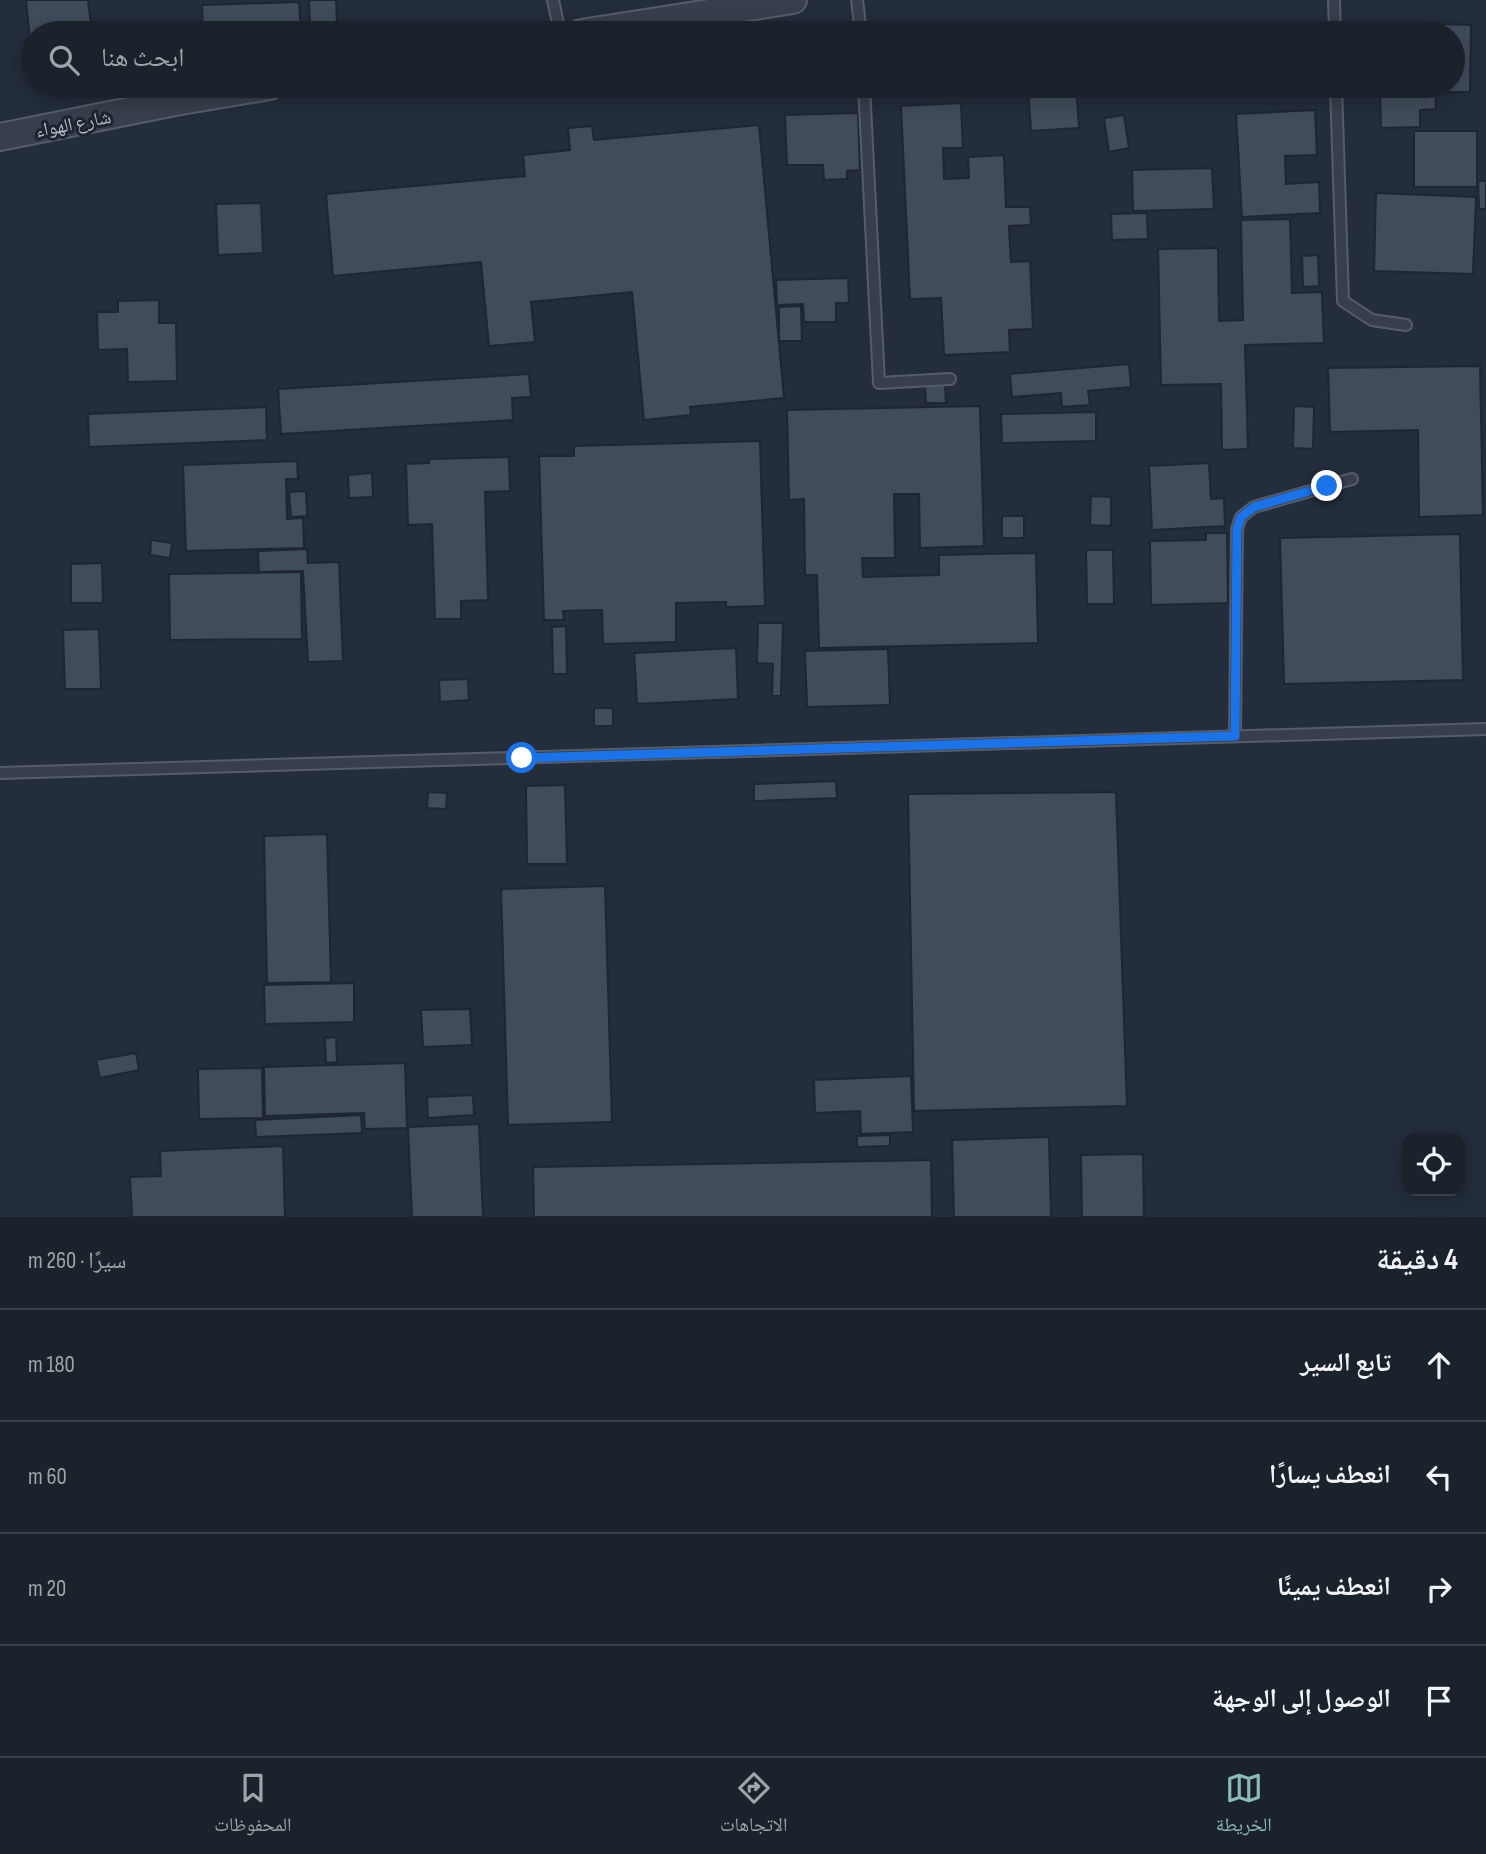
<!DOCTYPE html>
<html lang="ar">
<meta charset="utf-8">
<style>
body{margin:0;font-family:"Sofia Sans Condensed","Noto Naskh Arabic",sans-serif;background:#232a34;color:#f1f3f6;direction:rtl}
.controls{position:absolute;right:21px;bottom:21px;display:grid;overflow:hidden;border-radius:14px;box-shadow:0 4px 18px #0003}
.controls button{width:63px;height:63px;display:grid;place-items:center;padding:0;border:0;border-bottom:2px solid #383f48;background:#1a222c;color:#f1f3f6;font:35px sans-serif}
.stop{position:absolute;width:21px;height:21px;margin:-16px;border:5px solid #1a73e8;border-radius:50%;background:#fff}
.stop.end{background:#1a73e8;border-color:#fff;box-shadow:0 2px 7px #0008}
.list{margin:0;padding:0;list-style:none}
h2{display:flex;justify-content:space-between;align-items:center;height:91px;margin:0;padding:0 28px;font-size:30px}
h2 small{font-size:23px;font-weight:400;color:#9fa4a9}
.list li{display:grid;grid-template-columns:46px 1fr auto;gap:21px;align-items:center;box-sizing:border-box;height:112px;padding:0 28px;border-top:2px solid #383f48}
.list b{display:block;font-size:26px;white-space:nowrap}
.list em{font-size:23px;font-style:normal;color:#9fa4a9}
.icon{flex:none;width:38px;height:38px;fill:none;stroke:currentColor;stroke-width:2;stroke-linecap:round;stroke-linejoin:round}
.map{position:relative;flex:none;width:1486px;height:1217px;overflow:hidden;direction:ltr}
.search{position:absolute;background:#1a222c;box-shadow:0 4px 18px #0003;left:21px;right:21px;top:21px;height:77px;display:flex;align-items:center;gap:18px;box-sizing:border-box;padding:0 24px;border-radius:38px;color:#9fa4a9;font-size:26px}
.sheet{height:539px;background:#1a222c}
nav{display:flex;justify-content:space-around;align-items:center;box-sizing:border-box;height:98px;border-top:2px solid #383f48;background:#1a222c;font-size:19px;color:#9fa4a9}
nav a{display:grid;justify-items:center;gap:4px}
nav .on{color:#8bbbb9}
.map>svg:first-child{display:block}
</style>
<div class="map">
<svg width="1486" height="1217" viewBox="0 0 1486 1217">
<rect width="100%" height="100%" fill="#232d3b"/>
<g fill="#404b5b" stroke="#1e2632" stroke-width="2">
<path d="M26,0h62l4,33h-59v37z"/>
<path d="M309,0h27l1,25 -27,1z"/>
<path d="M299,2l2,31h-98l-1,-28z"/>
<path d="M1444,24l27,1 -1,67h-27v-6h10v-53h-9z"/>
<path d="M1434,30v3h-55v-2z"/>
<path d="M1076,86l3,42 -48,3 -3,-43z"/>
<path d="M1380,86h55l1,23 -16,1v17l-39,1z"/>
<path d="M961,103l2,45h-20l1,31 25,-1 -1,-21 36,-2 2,52h24l1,18 -22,1 2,36 19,-1 3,68 -24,1 1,22 -66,3 -3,-57 -31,1 -9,-193z"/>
<path d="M1315,110l2,45 -32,1 1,28 33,-2 1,31 -78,4 -6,-103z"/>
<path d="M858,113l2,57 -13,1v8l-23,1 -1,-15h-36l-2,-50z"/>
<path d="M1124,115l5,33 -20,4 -5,-34z"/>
<path d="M759,125l25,273 -94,9 1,8 -47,5 -12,-128 -101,10 4,40 -46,4 -8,-84 -148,14 -7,-82 199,-18 -2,-21 47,-5 -2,-22 24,-2 2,14z"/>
<rect x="1414" y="131" width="63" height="56"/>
<path d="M1212,168l2,41 -81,2 -1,-41z"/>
<path d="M1478,181h8v28h-7z"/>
<path d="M1376,193l100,4 -3,77 -99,-3z"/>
<path d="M261,203l2,50 -45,2 -2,-51z"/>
<path d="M1147,213l1,26 -36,1 -1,-26z"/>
<path d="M1290,219l2,74 30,-1 2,51 -79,2 3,104 -26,1 -1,-66 -60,1 -3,-136 60,-1 1,73 24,-1 -2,-100z"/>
<path d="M1318,255l1,31 -16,1 -1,-31z"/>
<path d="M848,278l1,25h-13v19h-32l-1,-18 -26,1 -1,-25z"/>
<path d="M159,300v23h17l1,58 -49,1 -1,-33 -29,1 -1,-38h21v-11z"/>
<path d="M801,306l1,35h-23v-34z"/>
<path d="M1129,364l2,23 -43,4 2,14 -28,2 -1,-14 -49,4 -2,-23z"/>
<path d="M1480,366l3,149 -64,2 -1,-87 -88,2 -2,-64z"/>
<path d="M529,374l2,23 -19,1 1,22 -232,14 -3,-45z"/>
<path d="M925,385h20l1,18h-20z"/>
<path d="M980,406l4,140 -64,2 -1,-54h-25l1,64h-33l1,19 76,-2v-20l97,-2 2,90 -219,5 -2,-73h-12l-1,-76 -15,1 -2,-90z"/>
<path d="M1294,406l20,1 -1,42 -20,-1z"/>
<path d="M266,407l1,33 -178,7 -1,-33z"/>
<path d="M1096,412v29l-94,2 -1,-29z"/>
<path d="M760,441l5,165 -39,1v-5l-50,1v39l-73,2 -1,-34 -39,1 1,9h-20l-5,-164h35v-10z"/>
<path d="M509,457l1,34 -25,1 3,108 -27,1v18h-26l-3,-95 -24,1 -2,-61 23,-1v-4z"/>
<path d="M297,461l1,18h-12l1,40 16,-1 1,30 -118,3 -3,-86z"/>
<path d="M1209,463l2,36 13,-1 1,28 -73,4 -3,-64z"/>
<path d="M372,473l1,24 -24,1 -1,-23z"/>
<path d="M306,491l1,25 -16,1 -2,-25z"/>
<path d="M1091,496l20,1v29l-21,-1z"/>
<rect x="1002" y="516" width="22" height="22"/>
<path d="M1206,533h21l1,70 -77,2 -1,-64 56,-1z"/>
<path d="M1460,534l3,146 -179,4 -4,-146z"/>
<path d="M151,540l21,3 -2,15 -20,-3z"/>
<path d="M307,549l1,14 31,-1 4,99 -35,1 -5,-91 -44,1 -1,-21z"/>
<path d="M1086,550h27l1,54h-27z"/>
<path d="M102,563l1,40h-32v-39z"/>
<path d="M301,572l1,67 -132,1 -1,-66z"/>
<path d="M758,623h25l-2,73h-9l1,-32 -16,-1z"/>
<path d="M566,626l1,48h-14l-1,-47z"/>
<path d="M99,629l2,60h-36l-2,-59z"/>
<path d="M736,648l2,51 -101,5 -3,-51z"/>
<path d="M888,649l2,56 -83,2 -2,-56z"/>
<path d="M468,679l1,21 -29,2 -1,-22z"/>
<rect x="594" y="708" width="19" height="18"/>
<path d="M836,781l1,17 -83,3v-17z"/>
<path d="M565,785l2,79h-40l-1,-78z"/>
<path d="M428,792l19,1 -1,16 -19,-1z"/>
<path d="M1116,792l11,314 -213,5 -6,-317z"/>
<path d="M327,834l4,148 -64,1 -3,-147z"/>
<path d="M605,886l7,236 -104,3 -7,-236z"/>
<path d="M354,983v39l-89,2 -1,-39z"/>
<path d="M470,1009l2,36 -49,2 -2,-37z"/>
<path d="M336,1037l1,25 -11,1 -1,-25z"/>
<path d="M136,1053l3,17 -39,8 -4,-18z"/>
<path d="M405,1063l2,65 -42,1 -1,-16 -99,3 -1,-49z"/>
<path d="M262,1068l1,50 -64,1 -1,-50z"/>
<path d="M911,1076l2,56 -52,2 -1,-23 -45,2 -1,-33z"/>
<path d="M473,1095l1,20 -46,3 -1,-21z"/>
<path d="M361,1115l1,18 -106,4 -1,-17z"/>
<path d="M479,1124l4,93h-71l-4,-90z"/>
<path d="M890,1135v11l-33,1v-11z"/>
<path d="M1049,1137l2,80h-97l-2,-77z"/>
<path d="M283,1146l2,71h-153l-2,-40 31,-1 -1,-25z"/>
<path d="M1143,1154l1,63h-62l-1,-62z"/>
<path d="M931,1160l1,57h-398l-1,-50z"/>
</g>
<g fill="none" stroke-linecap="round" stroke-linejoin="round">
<g stroke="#555d6a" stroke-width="14">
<g id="service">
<path d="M553,0l7,33"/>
<path d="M857,0l4,33"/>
<path d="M1334,0l1,33"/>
<path d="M864,86l15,297 71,-4"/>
<path d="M1336,86l7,215 29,19 34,5"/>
<path d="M1235,736l2,-207 4,-12 13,-10 98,-28"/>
<path d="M0,773l1486,-44"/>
</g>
</g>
<g stroke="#555d6a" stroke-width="30">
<g id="tertiary">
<path d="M581,33l212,-33"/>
<path d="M0,137l175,-35 95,-16"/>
</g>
</g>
<use href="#service" stroke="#373f4c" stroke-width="10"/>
<use href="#tertiary" stroke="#373f4c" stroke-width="26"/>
</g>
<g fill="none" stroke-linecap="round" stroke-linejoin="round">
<path stroke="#1a73e8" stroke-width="9" d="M522,758l713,-22 2,-207 4,-12 13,-10 73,-21"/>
</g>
<g text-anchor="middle" stroke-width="6" stroke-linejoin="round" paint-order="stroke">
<g font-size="19" fill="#b3bac7" stroke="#1c2430">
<text transform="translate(73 123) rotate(-11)" y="7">شارع الهواء</text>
</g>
</g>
</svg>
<div class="controls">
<button><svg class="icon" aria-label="locate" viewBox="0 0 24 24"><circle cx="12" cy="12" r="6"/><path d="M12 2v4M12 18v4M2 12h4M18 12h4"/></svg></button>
</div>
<div class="stop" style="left:522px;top:758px"></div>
<div class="stop end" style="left:1327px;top:486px"></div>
<div class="search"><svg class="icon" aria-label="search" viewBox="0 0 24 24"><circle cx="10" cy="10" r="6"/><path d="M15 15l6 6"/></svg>ابحث هنا</div>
</div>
<section class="sheet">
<h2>4 دقيقة<small>سيرًا · 260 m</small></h2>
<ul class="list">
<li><svg class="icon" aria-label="ahead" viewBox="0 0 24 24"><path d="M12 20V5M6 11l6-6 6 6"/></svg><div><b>تابع السير</b></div><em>180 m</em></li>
<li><svg class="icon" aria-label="left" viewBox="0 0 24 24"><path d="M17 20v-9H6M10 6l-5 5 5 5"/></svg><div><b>انعطف يسارًا</b></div><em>60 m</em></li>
<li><svg class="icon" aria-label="right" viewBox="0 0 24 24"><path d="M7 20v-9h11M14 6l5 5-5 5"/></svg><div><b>انعطف يمينًا</b></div><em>20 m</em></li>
<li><svg class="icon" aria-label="arrive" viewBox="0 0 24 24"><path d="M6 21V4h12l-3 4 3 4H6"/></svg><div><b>الوصول إلى الوجهة</b></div></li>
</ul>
</section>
<nav>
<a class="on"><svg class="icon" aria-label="map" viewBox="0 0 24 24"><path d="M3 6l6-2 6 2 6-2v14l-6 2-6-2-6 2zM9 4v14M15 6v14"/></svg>الخريطة</a>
<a><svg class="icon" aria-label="directions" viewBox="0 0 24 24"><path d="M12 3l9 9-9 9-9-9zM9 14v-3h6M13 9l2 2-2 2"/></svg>الاتجاهات</a>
<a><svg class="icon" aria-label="saved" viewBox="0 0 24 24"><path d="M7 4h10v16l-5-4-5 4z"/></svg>المحفوظات</a>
</nav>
